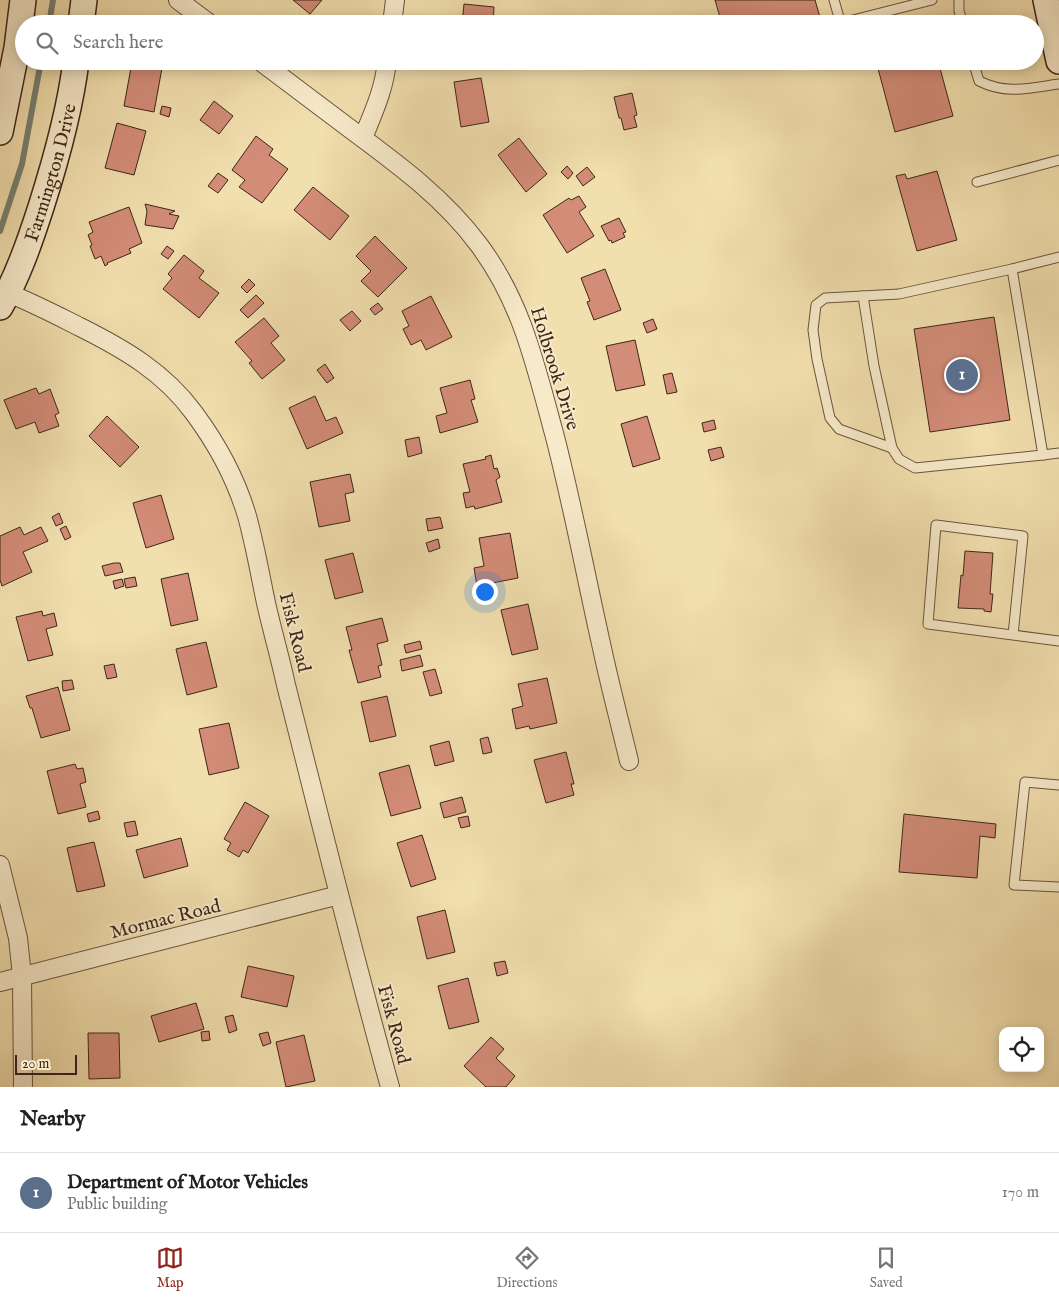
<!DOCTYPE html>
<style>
body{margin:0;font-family:"IM FELL English",serif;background:#f6f6f6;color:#222}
.controls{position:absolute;right:15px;bottom:15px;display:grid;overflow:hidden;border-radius:10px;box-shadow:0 2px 12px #0003}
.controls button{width:45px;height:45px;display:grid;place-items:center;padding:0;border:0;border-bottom:1px solid #e0e0e0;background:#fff;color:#222;font:25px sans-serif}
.scale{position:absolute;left:15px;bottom:12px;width:62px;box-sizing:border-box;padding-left:5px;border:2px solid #3e2619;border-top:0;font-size:14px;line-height:18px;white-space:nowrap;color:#3e2619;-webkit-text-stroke:4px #f7eaca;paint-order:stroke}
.you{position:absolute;left:484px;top:591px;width:18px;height:18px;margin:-12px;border:4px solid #fff;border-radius:50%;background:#1a73e8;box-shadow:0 0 0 8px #1a73e833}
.badge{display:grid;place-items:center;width:32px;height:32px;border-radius:50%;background:#8f2418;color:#fff;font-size:16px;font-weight:700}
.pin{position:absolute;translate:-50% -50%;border:2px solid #fff;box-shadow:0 1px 5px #0006}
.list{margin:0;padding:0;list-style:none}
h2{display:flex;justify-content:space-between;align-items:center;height:65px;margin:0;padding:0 20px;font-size:21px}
h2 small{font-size:16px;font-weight:400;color:#767676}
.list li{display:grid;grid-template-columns:32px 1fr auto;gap:15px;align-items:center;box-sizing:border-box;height:80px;padding:0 20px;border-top:1px solid #e0e0e0}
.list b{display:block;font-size:19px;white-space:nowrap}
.list p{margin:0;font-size:16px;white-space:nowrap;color:#767676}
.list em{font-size:16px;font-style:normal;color:#767676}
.icon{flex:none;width:28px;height:28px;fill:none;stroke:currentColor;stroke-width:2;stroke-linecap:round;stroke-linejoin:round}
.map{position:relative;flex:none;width:1059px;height:1087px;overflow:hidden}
.search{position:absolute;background:#fff;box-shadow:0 2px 12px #0003;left:15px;right:15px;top:15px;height:55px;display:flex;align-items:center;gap:12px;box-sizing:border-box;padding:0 18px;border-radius:28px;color:#767676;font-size:19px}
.sheet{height:145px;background:#fff}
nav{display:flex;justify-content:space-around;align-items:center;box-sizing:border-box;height:70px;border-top:1px solid #e0e0e0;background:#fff;font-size:14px;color:#767676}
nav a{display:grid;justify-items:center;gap:2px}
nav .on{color:#8f2418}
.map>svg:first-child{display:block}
</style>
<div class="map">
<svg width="1059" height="1087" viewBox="0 0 1059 1087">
<rect width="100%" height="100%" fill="#f2dfae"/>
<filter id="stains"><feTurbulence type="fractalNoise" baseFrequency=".004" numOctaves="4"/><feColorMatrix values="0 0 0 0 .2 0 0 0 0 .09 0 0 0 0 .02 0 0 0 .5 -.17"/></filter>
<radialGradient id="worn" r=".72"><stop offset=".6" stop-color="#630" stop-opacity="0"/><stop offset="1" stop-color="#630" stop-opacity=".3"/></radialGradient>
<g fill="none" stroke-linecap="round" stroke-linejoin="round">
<g stroke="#768073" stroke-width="6">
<path d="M49,24l4,-24"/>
<path d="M0,231l22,-67 19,-103"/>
</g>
</g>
<g fill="#d38c78" stroke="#3e2619">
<path d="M293,0h29l-12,14z"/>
<path d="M715,0h100l7,24h-100z"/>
<path d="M464,4l30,3 -1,17h-31z"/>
<path d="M585,61h29l-1,6 -28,-1z"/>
<path d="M876,61h62l15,55 -58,16z"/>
<path d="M132,62l30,6 -8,44 -30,-6z"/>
<path d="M481,78l8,44 -28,5 -7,-45z"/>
<path d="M632,93l5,22 -3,1 3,11 -13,3 -3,-12h-2l-5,-21z"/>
<path d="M214,101l19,15 -14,18 -19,-14z"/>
<path d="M162,106l9,2 -2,9 -9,-3z"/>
<path d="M117,123l29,8 -12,44 -29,-7z"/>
<path d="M256,136l17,13 -4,6 19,14 -26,34 -23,-16 6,-7 -13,-10z"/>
<path d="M519,138l28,36 -21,18 -28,-37z"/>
<path d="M567,166l6,7 -5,6 -7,-7z"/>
<path d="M587,167l8,10 -12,9 -7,-10z"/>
<path d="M937,171l20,69 -40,11 -21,-75 9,-2 2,5z"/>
<path d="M218,173l10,7 -10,13 -10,-7z"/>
<path d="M313,187l36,29 -19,24 -36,-30z"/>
<path d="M579,196l7,11 -7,5 15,24 -27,17 -24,-38 26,-17 2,2z"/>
<path d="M145,204l30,7 -6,3 10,2 -6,13 -28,-4 2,-14z"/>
<path d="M129,207l13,36 -13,6 2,4 -24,10 1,1 -3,2 -4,-10 -6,3 -5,-13 2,-1 -4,-10 5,-3 -4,-10z"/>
<path d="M619,218l7,14 -3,1 2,4 -13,6 -1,-3 -2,1 -8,-15z"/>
<path d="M375,236l32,32 -29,29 -17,-16 10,-10 -15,-15z"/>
<path d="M167,246l7,5 -6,8 -7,-5z"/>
<path d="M184,255l20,16 -5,7 20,15 -20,25 -36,-29 9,-11 -4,-4z"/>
<path d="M605,269l16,41 -27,10 -7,-18 3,-1 -9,-23z"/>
<path d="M249,279l6,6 -8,8 -6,-6z"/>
<path d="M256,295l8,8 -16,15 -8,-8z"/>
<path d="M431,296l21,41 -26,13 -5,-10 -10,5 -8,-16 6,-3 -7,-15z"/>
<path d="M378,303l5,6 -8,6 -5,-6z"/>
<path d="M352,311l9,10 -11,10 -10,-11z"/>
<path d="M994,317l16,103 -80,12 -16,-103z"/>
<path d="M264,318l15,18 -8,7 14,17 -23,19 -13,-16 3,-2 -17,-19z"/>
<path d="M653,319l4,10 -10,4 -4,-10z"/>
<path d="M635,340l10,45 -29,6 -10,-45z"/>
<path d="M325,364l9,14 -7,5 -10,-13z"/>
<path d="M672,373l5,19 -10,2 -4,-19z"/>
<path d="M470,380l5,19 -4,1 7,22 -38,11 -4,-17 11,-3 -7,-25z"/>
<path d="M36,388l3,6 11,-5 9,24 -4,2 4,11 -20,7 -4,-11 -19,7 -12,-29z"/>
<path d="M315,396l11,25 10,-4 7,16 -36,16 -18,-41z"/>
<path d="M107,416l32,31 -19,20 -31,-31z"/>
<path d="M647,416l13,43 -27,8 -12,-43z"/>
<path d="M714,420l2,9 -12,3 -2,-9z"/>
<path d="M419,437l3,16 -14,4 -3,-17z"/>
<path d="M721,447l3,10 -13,4 -3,-11z"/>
<path d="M491,455l3,14 3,-1 3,9 -4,3 6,22 -27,7 -1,-3 -8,2 -3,-15 7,-1 -7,-28 23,-5 -1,-2z"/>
<path d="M350,474l4,18 -9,2 5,27 -31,6 -9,-45z"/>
<path d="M161,495l13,44 -28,9 -13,-45z"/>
<path d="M59,513l4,10 -7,3 -4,-9z"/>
<path d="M440,517l3,11 -15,3 -2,-12z"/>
<path d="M66,526l5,11 -6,3 -5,-11z"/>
<path d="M20,527l4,8 17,-8 7,14 -25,11 9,20 -30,14 -2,-6v-44z"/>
<path d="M510,533l8,45 -41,8 -3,-18 10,-2 -5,-28z"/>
<path d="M438,539l2,9 -11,4 -3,-9z"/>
<path d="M965,551l28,2 -3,41h3l-2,18 -7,-1v-2l-26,-1 3,-33 2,1z"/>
<path d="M353,553l10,39 -28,7 -10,-39z"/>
<path d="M114,563h6l3,9 -18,4 -3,-10z"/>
<path d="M188,573l10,47 -27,6 -10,-47z"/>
<path d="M135,577l2,9 -11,2 -2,-9z"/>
<path d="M122,579l2,7 -9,3 -2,-8z"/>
<path d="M528,604l10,45 -26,6 -11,-45z"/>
<path d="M42,611l1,5 11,-3 3,13 -11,3 7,26 -25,6 -12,-44z"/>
<path d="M382,618l6,23 -11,3 5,21 -4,1 3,11 -23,6 -9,-33h3l-6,-23z"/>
<path d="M420,641l2,8 -16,4 -2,-8z"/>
<path d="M206,642l11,45 -30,8 -11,-46z"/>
<path d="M420,655l3,11 -21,5 -2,-11z"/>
<path d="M114,664l3,13 -10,2 -3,-13z"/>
<path d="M435,669l7,24 -12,3 -7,-24z"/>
<path d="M547,678l10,45 -27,6 -1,-3 -13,3 -4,-20 11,-3 -5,-22z"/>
<path d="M72,680l2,9 -11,2 -1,-10z"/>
<path d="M58,687l12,43 -29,8 -9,-30h-2l-4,-12z"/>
<path d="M387,696l9,40 -26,6 -9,-40z"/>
<path d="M229,723l10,45 -30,7 -10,-46z"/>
<path d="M488,737l4,15 -9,2 -3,-15z"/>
<path d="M449,741l5,20 -19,5 -5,-20z"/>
<path d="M566,752l8,32h-3l3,11 -28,8 -12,-43z"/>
<path d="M75,764l2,5 6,-1 3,14 -6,2 6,23 -28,7 -11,-43z"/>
<path d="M409,765l12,43 -30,8 -12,-43z"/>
<path d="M462,797l4,15 -22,6 -4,-15z"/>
<path d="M245,802l24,14 -21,37 -5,-3 -4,7 -12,-7 4,-7 -7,-4z"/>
<path d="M98,811l2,8 -11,3 -2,-8z"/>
<path d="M904,814l92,10 -1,14 -15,-2 -3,42 -78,-6z"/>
<path d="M468,816l2,10 -9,2 -3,-10z"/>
<path d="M135,821l3,14 -11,2 -3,-14z"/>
<path d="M422,835l14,44 -25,8 -14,-44z"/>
<path d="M181,838l7,28 -44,12 -8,-28z"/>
<path d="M94,842l11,44 -28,6 -10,-44z"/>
<path d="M445,910l10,42 -28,7 -10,-42z"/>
<path d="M505,961l3,12 -11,3 -3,-13z"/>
<path d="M248,966l46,10 -7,31 -46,-10z"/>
<path d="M468,978l11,44 -30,7 -11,-43z"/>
<path d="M196,1003l8,26 -45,13 -8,-26z"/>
<path d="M233,1015l4,15 -8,3 -4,-16z"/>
<path d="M209,1031l1,9 -8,1 -1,-9z"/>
<path d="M268,1032l3,11 -8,3 -4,-12z"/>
<path d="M88,1033h31l1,45 -31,1z"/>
<path d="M304,1035l11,46 -29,6 -10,-45z"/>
<path d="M491,1037l13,12 -8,9 19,18 -9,11h-20l-22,-21z"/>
</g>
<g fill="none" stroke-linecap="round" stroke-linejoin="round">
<g stroke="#6b543e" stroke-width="11">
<g id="lane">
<path d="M834,0l6,21 5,1 87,-22"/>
<path d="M959,0v11l4,13"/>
<path d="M973,61l6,20c28,14 50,7 80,3"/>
<path d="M977,182l82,-22"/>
<path d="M1059,257l-47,12 31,186 16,-2"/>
<path d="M863,296l11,70 18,82 7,11 16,9 128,-13"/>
<path d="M892,448l-53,-19 -9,-11 -13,-59 -4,-29 3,-25 9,-7 74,-4 113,-25"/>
<path d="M1013,635l10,-99 -87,-11 -8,99 131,17"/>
<path d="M1059,785l-34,-3 -11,103 45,2"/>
</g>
</g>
<g stroke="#6b543e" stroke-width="20">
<g id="street">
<path d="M178,0l32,24"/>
<path d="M392,24l3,-24"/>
<path d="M260,61c31,23 62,47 93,70 46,34 92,68 126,114 44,59 57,123 76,192 18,70 31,140 47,211 8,38 18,75 27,113"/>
<path d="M363,138c11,-27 21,-48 24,-77"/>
<path d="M8,293c25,10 48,22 72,34 44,22 84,45 114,86 23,31 42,66 53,103 8,29 13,58 19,87 6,27 14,54 20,82 34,134 67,269 104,402"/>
<path d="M0,865l18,73 4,38 1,111"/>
<path d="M0,982l339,-87"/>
</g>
</g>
<g stroke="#3e2619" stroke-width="28">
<g id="secondary">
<path d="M1046,0l13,61"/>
<path d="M81,24l3,-24"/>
<path d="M0,132l17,-84 6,-48"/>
<path id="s1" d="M0,307c18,-31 30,-66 41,-100 15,-47 29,-96 35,-146"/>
</g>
</g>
<use href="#lane" stroke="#f7eaca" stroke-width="9"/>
<use href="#street" stroke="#f7eaca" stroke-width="18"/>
<use href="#secondary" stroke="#f7eaca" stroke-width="25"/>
</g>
<g text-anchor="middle" stroke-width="4" stroke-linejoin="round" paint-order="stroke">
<g font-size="19" fill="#3e2619" stroke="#f7eaca">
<text dy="7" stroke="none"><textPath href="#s1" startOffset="144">Farmington Drive</textPath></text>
<text transform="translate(556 368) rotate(73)" y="7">Holbrook Drive</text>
<text transform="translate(296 632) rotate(76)" y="7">Fisk Road</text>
<text transform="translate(165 918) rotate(-14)" y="7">Mormac Road</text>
<text transform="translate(395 1024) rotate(75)" y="7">Fisk Road</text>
</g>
</g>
<rect width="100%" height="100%" filter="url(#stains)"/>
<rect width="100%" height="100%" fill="url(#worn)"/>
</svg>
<div class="controls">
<button><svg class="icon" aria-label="locate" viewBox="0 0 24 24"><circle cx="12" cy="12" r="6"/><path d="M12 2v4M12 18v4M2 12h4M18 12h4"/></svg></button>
</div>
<div class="scale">20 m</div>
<div class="you"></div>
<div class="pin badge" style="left:962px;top:375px;background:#5c6f8a">1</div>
<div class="search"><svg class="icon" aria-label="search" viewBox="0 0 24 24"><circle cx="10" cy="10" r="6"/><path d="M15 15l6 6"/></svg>Search here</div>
</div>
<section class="sheet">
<h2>Nearby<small></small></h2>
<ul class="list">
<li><span class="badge" style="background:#5c6f8a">1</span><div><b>Department of Motor Vehicles</b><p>Public building</p></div><em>170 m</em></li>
</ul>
</section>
<nav>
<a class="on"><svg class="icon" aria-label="map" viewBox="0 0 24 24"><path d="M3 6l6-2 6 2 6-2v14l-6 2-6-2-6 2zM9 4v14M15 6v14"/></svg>Map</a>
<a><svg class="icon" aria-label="directions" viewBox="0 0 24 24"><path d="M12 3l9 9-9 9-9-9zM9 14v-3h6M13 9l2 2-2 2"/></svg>Directions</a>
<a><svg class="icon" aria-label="saved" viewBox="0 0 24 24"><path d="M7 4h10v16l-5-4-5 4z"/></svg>Saved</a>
</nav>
